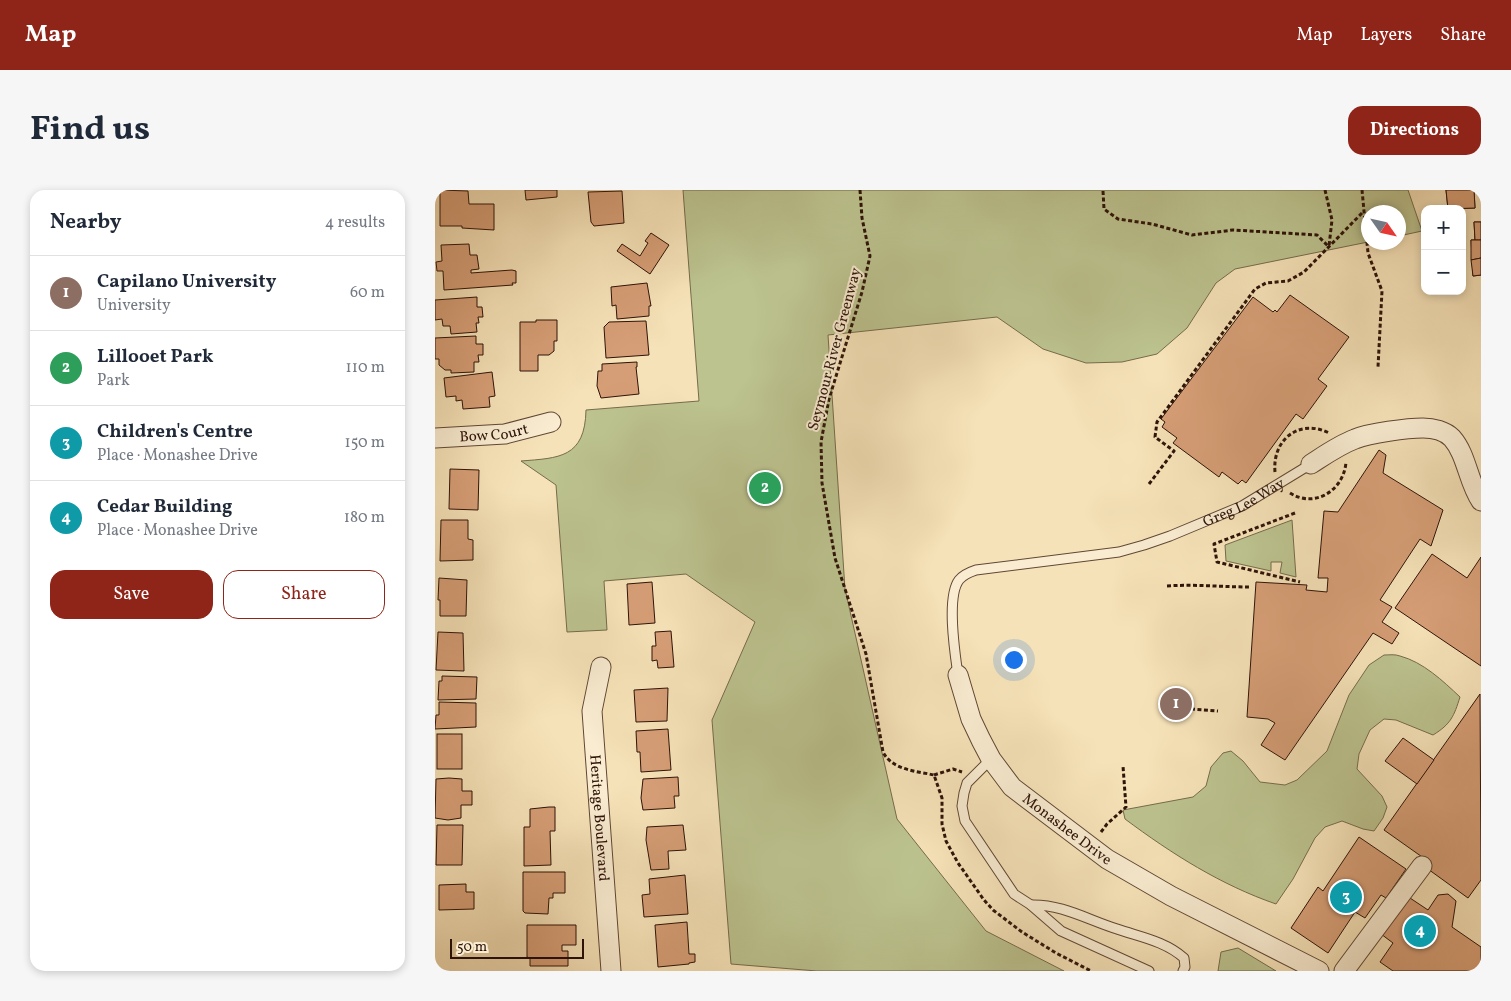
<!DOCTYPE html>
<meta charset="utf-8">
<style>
body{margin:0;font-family:Vollkorn,serif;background:#f6f6f7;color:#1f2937}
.controls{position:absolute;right:15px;top:15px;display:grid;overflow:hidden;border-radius:10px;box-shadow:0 2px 8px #0003}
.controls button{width:45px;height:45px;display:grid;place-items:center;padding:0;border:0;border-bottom:1px solid #e0e1e3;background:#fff;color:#1f2937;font:25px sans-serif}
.compass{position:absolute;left:926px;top:15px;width:45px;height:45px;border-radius:50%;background:#fff;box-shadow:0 2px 8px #0003;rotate:124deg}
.scale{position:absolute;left:15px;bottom:12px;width:134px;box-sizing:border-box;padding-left:5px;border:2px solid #2e1309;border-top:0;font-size:14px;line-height:18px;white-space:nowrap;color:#2e1309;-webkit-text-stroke:4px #f9ecd1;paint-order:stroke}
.you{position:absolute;left:578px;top:469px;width:18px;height:18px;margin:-12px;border:4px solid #fff;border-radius:50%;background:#1a73e8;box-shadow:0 0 0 8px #1a73e833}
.badge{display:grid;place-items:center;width:32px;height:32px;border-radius:50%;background:#8f2418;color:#fff;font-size:16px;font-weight:700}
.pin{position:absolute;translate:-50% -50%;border:2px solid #fff;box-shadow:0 1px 5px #0006}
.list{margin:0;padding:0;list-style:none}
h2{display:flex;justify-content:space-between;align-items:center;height:65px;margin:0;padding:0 20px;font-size:21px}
h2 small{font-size:16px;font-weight:400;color:#747a83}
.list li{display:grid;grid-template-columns:32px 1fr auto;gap:15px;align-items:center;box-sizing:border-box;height:75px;padding:0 20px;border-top:1px solid #e0e1e3}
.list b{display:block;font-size:19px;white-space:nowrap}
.list p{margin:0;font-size:16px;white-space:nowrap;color:#747a83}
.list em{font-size:16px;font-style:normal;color:#747a83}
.actions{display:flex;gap:10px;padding:15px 20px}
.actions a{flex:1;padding:11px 0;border:1px solid #8f2418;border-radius:15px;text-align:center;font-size:18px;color:#8f2418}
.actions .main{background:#8f2418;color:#fff}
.map{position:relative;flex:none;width:1046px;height:781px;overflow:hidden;border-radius:15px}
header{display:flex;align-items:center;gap:30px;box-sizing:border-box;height:70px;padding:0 25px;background:#8f2418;color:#fff}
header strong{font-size:24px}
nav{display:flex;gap:28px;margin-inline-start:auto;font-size:18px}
.intro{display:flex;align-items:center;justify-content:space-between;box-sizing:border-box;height:120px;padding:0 30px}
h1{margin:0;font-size:35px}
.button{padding:12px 22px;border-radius:15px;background:#8f2418;color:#fff;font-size:18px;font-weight:700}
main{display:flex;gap:30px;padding:0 30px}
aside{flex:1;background:#fff;border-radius:15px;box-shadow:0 2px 8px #0003}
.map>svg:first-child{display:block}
</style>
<header>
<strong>Map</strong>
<nav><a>Map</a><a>Layers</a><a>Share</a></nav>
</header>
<div class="intro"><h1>Find us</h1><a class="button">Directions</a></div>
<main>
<aside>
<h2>Nearby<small>4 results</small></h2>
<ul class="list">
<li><span class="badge" style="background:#8d6e63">1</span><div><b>Capilano University</b><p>University</p></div><em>60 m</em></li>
<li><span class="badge" style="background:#2e9e5b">2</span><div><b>Lillooet Park</b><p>Park</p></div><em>110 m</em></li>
<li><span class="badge" style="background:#0f9aa8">3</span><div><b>Children's Centre</b><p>Place · Monashee Drive</p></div><em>150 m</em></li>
<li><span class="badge" style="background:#0f9aa8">4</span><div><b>Cedar Building</b><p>Place · Monashee Drive</p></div><em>180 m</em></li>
</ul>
<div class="actions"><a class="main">Save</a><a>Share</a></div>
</aside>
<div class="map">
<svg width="1046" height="781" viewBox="0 0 1046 781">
<rect width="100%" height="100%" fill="#f6e2b8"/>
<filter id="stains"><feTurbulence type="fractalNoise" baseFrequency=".004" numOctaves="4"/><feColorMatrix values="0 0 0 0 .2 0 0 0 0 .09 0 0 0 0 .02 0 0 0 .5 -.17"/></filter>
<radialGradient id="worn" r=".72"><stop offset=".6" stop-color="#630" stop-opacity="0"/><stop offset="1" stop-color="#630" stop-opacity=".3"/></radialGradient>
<g fill="#bcc38f" stroke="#756b4c">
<path d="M248,0h725l14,41 -23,5v-24h-30l-1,30 -133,27 -19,14 -29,45 -30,26 -35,8 -36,1 -43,-14 -46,-32 -169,18 17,254 52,230 89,112 78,40h-247l-86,-7 -19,-244 43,-98 -69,-48 -82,7 3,49 -40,2 -11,-147 -35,-24c38,-3 64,-3 65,-51l113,-9z"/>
<path d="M857,330l4,57 -16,-4 2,-11h-11v9l-45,-10 -1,-16z"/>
<path d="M949,465c5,0 11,-1 16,1 23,6 43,25 60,41 -6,19 -9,27 -27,38l-37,-15 -12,-1 -14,11 -11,24 -2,15 25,27 5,11 -4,11 -9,13 -11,-2 -21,-8 -17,6 -10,11 -22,41 -17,25c-55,-19 -104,-50 -151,-85l-2,-9 70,-13 13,-11 5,-19 12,-14 8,-2 12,10 17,21 25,3 12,-5 30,-29 22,-56 20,-30z"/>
<path d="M803,758l38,23h-58l3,-19z"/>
</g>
<g fill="#d69e76" stroke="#2e1309">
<path d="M5,0l28,1 1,13h25v26l-32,-2v-2h-22z"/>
<path d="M90,0h32v7l-31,3z"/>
<path d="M1011,0h28l1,18 -27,1z"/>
<path d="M1011,0h28l1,18 -27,1z"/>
<path d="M187,1l2,32 -30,3 -3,-4 -3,-30z"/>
<path d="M1039,32h7v53l-8,1 -2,-36h4z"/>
<path d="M1039,32h7v18h-6z"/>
<path d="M216,43l18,12 -19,29 -33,-23 5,-7 18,12 8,-13 -3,-2z"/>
<path d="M1036,50h10v18l-10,2z"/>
<path d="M34,54l1,11h7l2,14 -8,1v3l41,-3 4,1v12h-4l1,2 -69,5 -1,-19h-6l-1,-9 6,-1 -1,-16z"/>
<path d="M1046,68v17l-8,1 -2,-16z"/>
<path d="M212,93l4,23h-2v10l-32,3 -1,-14 -4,1 -1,-19z"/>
<path d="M855,105l59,42 -31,42 9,7 -24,33 -7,-5 -50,69 -4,-3 -4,4 -16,-12 -3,5 -46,-34 4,-5 -15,-11 3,-5 -4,-3 92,-122 20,15 2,-2 2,2z"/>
<path d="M42,107v10h5l1,10h-5l1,6h-3l1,9 -26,2 -1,-8h-7l-1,-7 -7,1v-20z"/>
<path d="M101,130h21v21h-3v10l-5,4h-11v16h-18v-49h16z"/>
<path d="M211,131l3,34 -43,3 -2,-31 5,-5z"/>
<path d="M41,146v8h7v11h-5l1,7h-5v10l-23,1v-3h-6l-6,-5v-6h-4v-21z"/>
<path d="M202,172v5h-1l3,27 -38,4 -4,-12 1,-15h4v-7z"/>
<path d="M57,182l3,24 -6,1 1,10 -27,2 -1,-9 -6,1v-5l-10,1 -2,-19z"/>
<path d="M944,260l7,5 -3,18 60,37 -12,36 -11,-7 -40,61 12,7 -10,15 17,11 -7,11 -19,-11 -88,127 -24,-15 14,-22 -7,-4 -21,-2 9,-135 51,3 -1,5 21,2 1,-14h-10l6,-67 14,1z"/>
<path d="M15,279l29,1 -1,40 -29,-1z"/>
<path d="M6,330h27v19l5,1v20l-33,1z"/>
<path d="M997,364l35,24 14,-21v109l-86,-58z"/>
<path d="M4,388l28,2 -1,36h-26v-16h-2z"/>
<path d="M217,392l3,41 -26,2 -2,-41z"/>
<path d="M236,441l3,36 -16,1 -1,-8 -5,1v-15h4l-1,-14z"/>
<path d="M3,442l25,1 1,38 -28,-1z"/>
<path d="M7,486l35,1 -1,22 -38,1 1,-19h3z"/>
<path d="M233,498l-1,33 -31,1 -2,-32z"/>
<path d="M1045,504l1,186 -13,18 -47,-34 4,-5 -41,-29z"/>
<path d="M4,512l37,1v24l-41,2 1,-14h3z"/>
<path d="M233,539l3,41 -30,2 -1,-20h-3l-1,-21z"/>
<rect x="2" y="544" width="25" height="35"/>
<path d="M968,548l31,22 -17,24 -32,-23z"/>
<path d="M243,587l1,19h-5l1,12 -32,2 -2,-12 2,-19z"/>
<path d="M14,588l13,1v12h10v14h-11v13l-13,2 -13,-2 1,-39z"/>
<path d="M114,617h6v24h-5l1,34 -27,1v-39h6v-18z"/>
<path d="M2,635h26l-1,40h-26z"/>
<path d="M248,635l3,25 -18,1 1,18 -18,1 -5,-30 1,-13z"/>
<path d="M924,647l47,32 -20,29 -5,-3 -16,23 -10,-6 -27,41 -37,-25 27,-41 5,4z"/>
<path d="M88,682h42v21h-12v5h-4l-1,16 -23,-1 -2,-2z"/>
<path d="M250,685l3,39 -44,3 -2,-22 8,-1 -1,-15z"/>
<path d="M31,694v8h8v17l-35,1v-25z"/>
<path d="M1013,704l8,7 -4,26 29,20v24h-88l-13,-9 13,-19 -12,-9 26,-38 21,14 10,-15z"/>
<path d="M252,732l2,32h6v8l-6,1v1l-31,3 -3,-42z"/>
<path d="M92,735h49v20h-14v6h6v15h-38v-8l-3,-1z"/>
</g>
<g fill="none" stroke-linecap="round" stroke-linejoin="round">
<g stroke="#604735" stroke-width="11">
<g id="lane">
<path id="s1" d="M523,485c-3,-21 -12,-78 1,-95 4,-5 11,-8 17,-10l143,-18 25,-7 26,-9 72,-30 69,-42"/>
<path d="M556,569l-24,24 -3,10 -2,13 3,15 49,73 17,11 30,26 88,40"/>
<path d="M596,715c31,-1 57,15 86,24 23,8 48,12 67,29l1,9 -2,4"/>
</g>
</g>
<g stroke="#604735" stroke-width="21">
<g id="street">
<path id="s2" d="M0,248l70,-4 46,-12"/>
<path d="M876,274c14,-9 28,-19 44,-25 14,-6 53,-11 68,-11 10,0 22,3 29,10 15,17 16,44 29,63"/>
<path id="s3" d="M166,477l-9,44 19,260"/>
<path id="s4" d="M523,485l13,44 10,21 10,19 21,28 95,72 64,37 148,75"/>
<path d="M909,781l78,-105"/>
</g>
</g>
<g stroke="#2e1309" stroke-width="3" stroke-dasharray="4 2.5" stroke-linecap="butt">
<path d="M425,0l2,28 8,38 -8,36 -33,107 -8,43 1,41 13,75 31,96 17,98c9,18 33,19 51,23l8,23v26l4,17 12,22 26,37 9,10 29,22 34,21 35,18"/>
<path d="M890,0l7,30 -3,26"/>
<path d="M927,0l6,63 14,38 -4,76"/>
<path d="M668,1l1,18 14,10 34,5 40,11 41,-5 84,5 12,12"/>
<path d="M840,282c-3,-32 24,-54 54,-39"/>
<path d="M714,294l25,-33 -19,-14 2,-15 98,-133 11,-6 22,-2 16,-9 60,-61"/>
<path d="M855,303c25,16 54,-3 56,-31"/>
<path d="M860,323l-81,31 3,18 83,20"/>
<path d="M732,396c28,-2 55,1 82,1"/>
<path d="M743,518l40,3"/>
<path d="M499,585l19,-6 9,3"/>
<path d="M666,642l6,-8 19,-17 -3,-41"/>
</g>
<use href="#lane" stroke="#f9ecd1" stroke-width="9"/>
<use href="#street" stroke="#f9ecd1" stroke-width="19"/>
</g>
<g text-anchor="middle" stroke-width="4" stroke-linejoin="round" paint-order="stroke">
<g font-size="15" fill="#2e1309" stroke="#f9ecd1">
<text transform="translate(399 159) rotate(-75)" y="5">Seymour River Greenway</text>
<text dy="5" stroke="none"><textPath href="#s2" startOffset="59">Bow Court</textPath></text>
<text dy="5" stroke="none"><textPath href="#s1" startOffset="395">Greg Lee Way</textPath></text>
<text dy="5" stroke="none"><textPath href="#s3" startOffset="152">Heritage Boulevard</textPath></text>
<text dy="5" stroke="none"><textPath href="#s4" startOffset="195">Monashee Drive</textPath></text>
</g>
</g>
<rect width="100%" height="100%" filter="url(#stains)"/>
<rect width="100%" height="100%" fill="url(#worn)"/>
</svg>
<div class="controls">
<button>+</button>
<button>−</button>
</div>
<svg class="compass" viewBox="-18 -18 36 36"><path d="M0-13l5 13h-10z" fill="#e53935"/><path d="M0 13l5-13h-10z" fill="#747a83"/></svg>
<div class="scale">50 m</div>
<div class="you"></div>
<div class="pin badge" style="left:741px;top:514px;background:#8d6e63">1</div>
<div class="pin badge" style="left:330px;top:298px;background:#2e9e5b">2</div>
<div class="pin badge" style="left:911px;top:707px;background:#0f9aa8">3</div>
<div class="pin badge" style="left:985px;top:741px;background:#0f9aa8">4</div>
</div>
</main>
